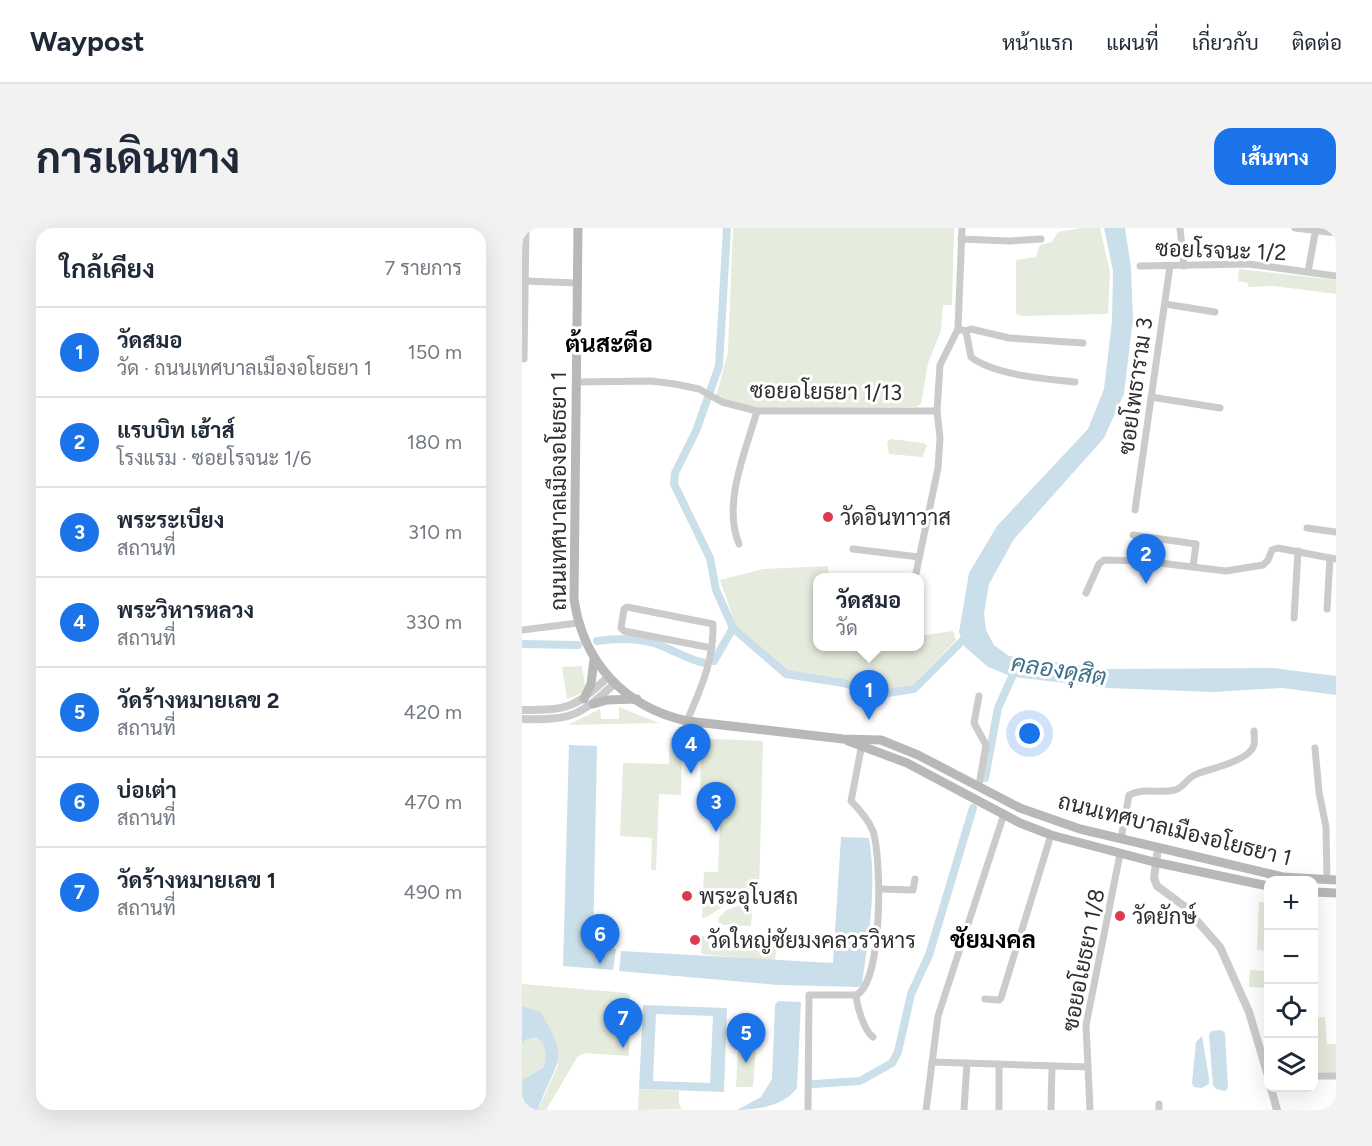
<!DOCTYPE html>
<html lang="th">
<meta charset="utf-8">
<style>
body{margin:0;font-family:Figtree,Sarabun,sans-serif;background:#f2f2f3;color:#1f2937}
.controls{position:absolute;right:18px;bottom:18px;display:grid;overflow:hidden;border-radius:12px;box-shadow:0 6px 24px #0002}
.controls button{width:54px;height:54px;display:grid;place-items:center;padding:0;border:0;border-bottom:2px solid #e0e1e3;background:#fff;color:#1f2937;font:30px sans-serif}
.you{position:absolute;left:508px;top:506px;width:21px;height:21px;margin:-15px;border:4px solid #fff;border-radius:50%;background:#1a73e8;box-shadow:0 0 0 9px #1a73e833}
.badge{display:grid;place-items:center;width:39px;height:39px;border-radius:50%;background:#1a73e8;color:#fff;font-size:20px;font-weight:700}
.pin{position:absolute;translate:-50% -50px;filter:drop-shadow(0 2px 3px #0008)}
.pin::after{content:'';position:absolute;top:32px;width:21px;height:18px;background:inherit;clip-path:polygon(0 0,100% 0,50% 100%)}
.popup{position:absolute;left:291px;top:345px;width:111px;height:78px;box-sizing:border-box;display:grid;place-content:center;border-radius:12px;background:#fff;filter:drop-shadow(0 2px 4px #0005);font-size:20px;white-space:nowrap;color:#747a83}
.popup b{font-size:22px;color:#1f2937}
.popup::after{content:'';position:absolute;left:50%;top:100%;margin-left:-12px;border:12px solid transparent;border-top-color:#fff}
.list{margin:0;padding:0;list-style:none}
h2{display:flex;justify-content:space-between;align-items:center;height:78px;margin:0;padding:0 24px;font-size:26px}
h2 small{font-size:20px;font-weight:400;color:#747a83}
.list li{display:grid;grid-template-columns:39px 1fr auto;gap:18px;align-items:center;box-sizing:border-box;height:90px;padding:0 24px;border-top:2px solid #e0e1e3}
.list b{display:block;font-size:22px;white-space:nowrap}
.list p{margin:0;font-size:20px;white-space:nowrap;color:#747a83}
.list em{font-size:20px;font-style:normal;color:#747a83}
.icon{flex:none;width:33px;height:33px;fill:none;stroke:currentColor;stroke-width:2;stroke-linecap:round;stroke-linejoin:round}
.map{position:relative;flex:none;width:814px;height:882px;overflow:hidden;border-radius:18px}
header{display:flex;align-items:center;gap:36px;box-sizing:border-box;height:84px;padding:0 30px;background:#fff;border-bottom:2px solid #e0e1e3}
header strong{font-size:28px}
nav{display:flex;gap:33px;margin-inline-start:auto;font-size:21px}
.intro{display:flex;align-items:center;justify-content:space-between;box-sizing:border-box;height:144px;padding:0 36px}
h1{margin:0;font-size:42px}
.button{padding:15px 27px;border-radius:18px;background:#1a73e8;color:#fff;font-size:21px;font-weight:700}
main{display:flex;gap:36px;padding:0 36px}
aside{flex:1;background:#fff;border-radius:18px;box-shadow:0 6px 24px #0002}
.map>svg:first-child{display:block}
</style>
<header>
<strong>Waypost</strong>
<nav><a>หน้าแรก</a><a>แผนที่</a><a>เกี่ยวกับ</a><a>ติดต่อ</a></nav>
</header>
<div class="intro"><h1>การเดินทาง</h1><a class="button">เส้นทาง</a></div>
<main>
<aside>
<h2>ใกล้เคียง<small>7 รายการ</small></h2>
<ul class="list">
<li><span class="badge">1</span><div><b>วัดสมอ</b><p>วัด · ถนนเทศบาลเมืองอโยธยา 1</p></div><em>150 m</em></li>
<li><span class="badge">2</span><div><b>แรบบิท เฮ้าส์</b><p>โรงแรม · ซอยโรจนะ 1/6</p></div><em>180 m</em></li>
<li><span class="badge">3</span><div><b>พระระเบียง</b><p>สถานที่</p></div><em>310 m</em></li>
<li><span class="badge">4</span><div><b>พระวิหารหลวง</b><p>สถานที่</p></div><em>330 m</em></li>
<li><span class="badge">5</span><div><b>วัดร้างหมายเลข 2</b><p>สถานที่</p></div><em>420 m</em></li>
<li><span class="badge">6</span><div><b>บ่อเต่า</b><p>สถานที่</p></div><em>470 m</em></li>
<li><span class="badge">7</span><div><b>วัดร้างหมายเลข 1</b><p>สถานที่</p></div><em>490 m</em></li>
</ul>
</aside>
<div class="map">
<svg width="814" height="882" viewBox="0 0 814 882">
<rect width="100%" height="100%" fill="#fff"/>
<g fill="#e5ebdd">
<path d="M211,0h221l-2,77h-9l-2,26 -13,32 -7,41 -5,3 -158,2 -42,-12 12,-45z"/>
<path d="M559,0h19l10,44 -2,42 -87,2 -5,-2v-54l20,-3 4,-12 12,-3 6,-10z"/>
<path d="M717,41l97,11v14l-62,-8 -26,1v-4l-10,-2z"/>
<path d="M369,211l33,4 3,3 -5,11 -33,-3 -2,-12z"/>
<path d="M306,338l1,11 -11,1v68h102v-10l33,-5 3,9 -44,45 -30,6 -38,-10 -56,-10 -52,-45 -16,-46 43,-11z"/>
<path d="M60,438l3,20 -3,7 -15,6 -5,-32z"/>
<path d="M97,479l40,16 -91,2 32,-16 1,10h18z"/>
<path d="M148,509l93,4 -4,152 -25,6 -27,18 -5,1 2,-46h14l3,-75 -21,-1 1,-42h-19l-1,41 -22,-1 -3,76h-5l1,-32 -32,-2 3,-73 46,1z"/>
<path d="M227,674l3,6 -1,18 -27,-1 -6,-3 1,-5 8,-7z"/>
<path d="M737,674l9,1v48l-11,-1z"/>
<path d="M180,708l75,4 -2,21 -74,-7z"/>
<path d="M728,742l18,1v17l-19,-1z"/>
<path d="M0,756l105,9 3,3 -1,60 -43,-3 -8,3 -32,54h-8l20,-45 -18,-52 -18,-7z"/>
<path d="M792,789h11l2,27h9v29l-22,-1z"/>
<path d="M15,809c9,10 10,17 8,29l-23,14v-35l3,-5z"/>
<path d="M216,819l18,1 -3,39h-17z"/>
<path d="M117,861l40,2v13l3,5 -44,1z"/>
</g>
<g fill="#cadfe9" fill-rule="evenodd">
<path d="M582,0h21l6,39 2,52 -9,75 -20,44 -90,101 -25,45 -5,29 2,17 8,15 15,11 98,13 166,-1 63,8v19l-54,-7 -69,4 -104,-4 -96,-11 -25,-10 -24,-21 -5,-14 10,-59 28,-47 91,-97 16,-40 8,-68 1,-50z"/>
<path d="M47,517l28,1 -4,202 23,1 -3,21 -50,-4z"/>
<path d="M319,609l28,1c8,50 0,96 -7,146l-3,3 -81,-2 -159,-14 2,-20 212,12z"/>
<path d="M256,773l23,1 -4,86c-13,18 -39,22 -60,22l24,-13 11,-18 3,-74z"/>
<path d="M121,777l84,3 -3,84 -85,-3zM134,786l57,2 -3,67 -57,-2z"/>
<path d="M0,778l18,6c33,51 14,49 -2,98h-16v-30l22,-13c3,-13 2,-20 -7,-30l-12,3 -3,5z"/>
<path d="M699,802l4,3 3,55 -3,3 -9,-2 -3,-4 -4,-50 2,-4z"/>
<path d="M680,808l7,42v6l-7,4 -8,-1 -2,-4 4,-41z"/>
</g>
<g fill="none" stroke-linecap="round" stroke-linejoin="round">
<g stroke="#cadfe9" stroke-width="8">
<path d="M205,0l-8,138 -23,65 -21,42 -1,11 36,74 6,32 17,38 53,46 57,9 38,11 33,-5 55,-55"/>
<path d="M75,413c21,-3 45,-4 65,5 15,6 27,14 43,17"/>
<path d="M0,416l56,1"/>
<path d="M192,433l19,-33"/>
<path d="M463,550l13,-70 18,-40"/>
<path d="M292,856l46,-3 32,-18 6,-11 13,-58 18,-39 44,-147"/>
</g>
<g stroke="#cbcbcb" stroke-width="7">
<path d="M658,0l4,38"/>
<path d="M773,0l41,5"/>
<path d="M439,11l48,2 32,-2"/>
<path d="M618,38l109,-2 87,12"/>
<path d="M786,44l8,-44"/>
<path d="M3,53l52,2"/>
<path d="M643,76l50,8"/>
<path d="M436,101l8,2 5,26c23,18 75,22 104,25"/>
<path d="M444,103l5,-2 38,9 74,5"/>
<path d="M2,131l2,-131"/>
<path d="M54,154l75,-1 24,3 24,5 23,13 35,9h180"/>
<path d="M629,169l69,11"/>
<path d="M613,282l35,-244"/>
<path d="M785,300l29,4"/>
<path d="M611,307l63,9 -3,23"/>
<path d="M217,316c-17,-41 7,-93 18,-133"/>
<path d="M331,321l66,8"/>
<path d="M393,350l23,-110 2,-30 -3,-27 3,-46 18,-36 4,-101"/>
<path d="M564,365l13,-29 5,-4 39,1 83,10 37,-6 5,-5 4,-10 6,-2 58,11"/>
<path d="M805,381l3,-51"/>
<path d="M772,390l4,-67"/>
<path d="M0,402l56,-7"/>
<path d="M457,468l-5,27 12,22 -7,40"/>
<path d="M165,493c14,-33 27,-61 26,-97l-86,-17 -3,2 -3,19 3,3 88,17"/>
<path d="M793,520l4,44 7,35 1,53"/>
<path d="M599,611l8,-44c15,-8 30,-1 46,-5 10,-3 12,-13 22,-16 12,-5 53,-13 57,-29 1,-4 0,-9 0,-14"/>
<path d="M358,661l33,1 2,-11"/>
<path d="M334,767c1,11 8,36 17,42"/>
<path d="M463,771l14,1 2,-2 50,-163"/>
<path d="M410,834l156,5"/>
<path d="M792,848h22"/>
<path d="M286,882l1,-115h47c27,-12 26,-136 17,-164 -5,-12 -13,-21 -22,-30l11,-57"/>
<path d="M404,882l12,-94 66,-202"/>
<path d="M442,882l3,-47"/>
<path d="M477,882v-46"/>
<path d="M529,882l1,-44"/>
<path d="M568,882l-4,-85 34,-171"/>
<path d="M637,882v-6"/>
</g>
<g stroke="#cbcbcb" stroke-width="8">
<path d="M0,482c47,0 52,-2 86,-33"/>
<path d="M0,491c49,1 57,-2 93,-36"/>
<path d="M636,620l-4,30 3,8 27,20 36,41 29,65 19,64"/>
<path d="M749,860l6,22"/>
</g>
<g stroke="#b8b8b8" stroke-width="9">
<path d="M56,0l-4,371c9,63 50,108 113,122l156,18 38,1 37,15 102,53 60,21 203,48 53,3"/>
<path d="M62,471l7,-15 3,-25"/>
<path d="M71,476l14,-4 30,-1"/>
<path d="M326,513l59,22 113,60 31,12 103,27 114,24"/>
<path d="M792,664l22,1"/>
</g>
</g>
<g fill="#da3b4e" stroke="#fff" stroke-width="2">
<circle cx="306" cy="289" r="6"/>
<circle cx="165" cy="668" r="6"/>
<circle cx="598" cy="688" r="6"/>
<circle cx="173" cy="712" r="6"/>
</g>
<g text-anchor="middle" stroke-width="6" stroke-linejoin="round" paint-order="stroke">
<g font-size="22" fill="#2e2e2e" stroke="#fff">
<text transform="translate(699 22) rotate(2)" y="8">ซอยโรจนะ 1/2</text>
<text transform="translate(613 158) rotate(-82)" y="8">ซอยโพธาราม 3</text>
<text transform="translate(304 163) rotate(1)" y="8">ซอยอโยธยา 1/13</text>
<text transform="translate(36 263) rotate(-90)" y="8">ถนนเทศบาลเมืองอโยธยา 1</text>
<text transform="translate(653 601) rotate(14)" y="8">ถนนเทศบาลเมืองอโยธยา 1</text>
<text transform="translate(561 732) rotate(-79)" y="8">ซอยอโยธยา 1/8</text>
</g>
<g font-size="22" fill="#2e2e2e" stroke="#fff" text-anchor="start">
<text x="318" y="297">วัดอินทาวาส</text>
<text x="177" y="676">พระอุโบสถ</text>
<text x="610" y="696">วัดยักษ์</text>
<text x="185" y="720">วัดใหญ่ชัยมงคลวรวิหาร</text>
</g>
<g font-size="24" font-weight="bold" fill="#000" stroke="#fff">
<text x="87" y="124">ต้นสะตือ</text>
<text x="471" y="720">ชัยมงคล</text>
</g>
<g font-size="24" font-style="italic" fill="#41728b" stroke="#fff">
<text transform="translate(537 442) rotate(9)" y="8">คลองดุสิต</text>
</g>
</g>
</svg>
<div class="controls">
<button>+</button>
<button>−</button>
<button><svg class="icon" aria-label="locate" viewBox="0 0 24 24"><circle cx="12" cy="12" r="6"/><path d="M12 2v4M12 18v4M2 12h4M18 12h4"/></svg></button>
<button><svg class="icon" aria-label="layers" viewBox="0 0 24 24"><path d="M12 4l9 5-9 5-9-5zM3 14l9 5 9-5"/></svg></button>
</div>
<div class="you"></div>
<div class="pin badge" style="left:347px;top:492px">1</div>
<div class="popup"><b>วัดสมอ</b>วัด</div>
<div class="pin badge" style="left:624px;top:356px">2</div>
<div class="pin badge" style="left:194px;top:604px">3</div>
<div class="pin badge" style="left:169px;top:546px">4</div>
<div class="pin badge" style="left:224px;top:835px">5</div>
<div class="pin badge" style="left:78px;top:736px">6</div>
<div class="pin badge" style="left:101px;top:820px">7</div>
</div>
</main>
